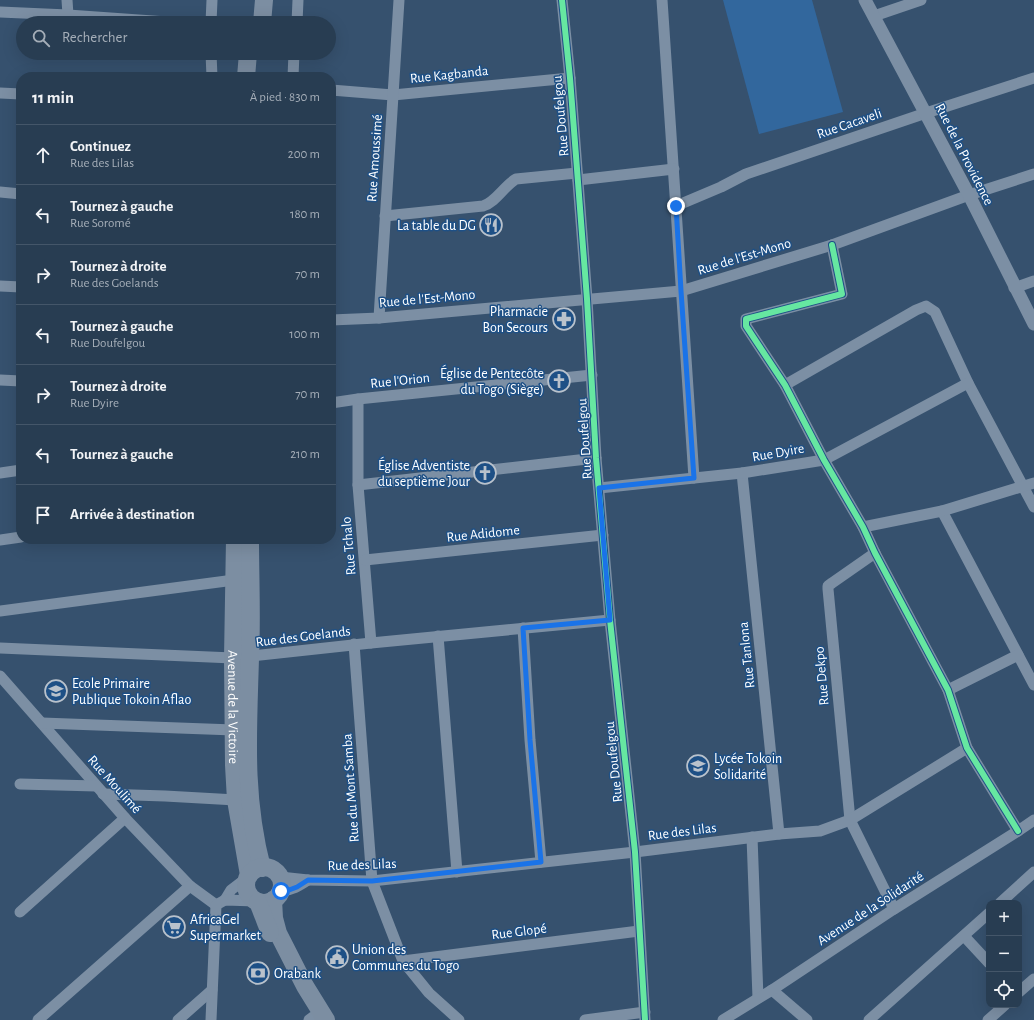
<!DOCTYPE html>
<html lang="fr">
<meta charset="utf-8">
<style>
body{margin:0;font-family:"Alegreya Sans",sans-serif;background:#304459;color:#f1f3f6}
.controls{position:absolute;right:12px;bottom:12px;display:grid;overflow:hidden;border-radius:8px;box-shadow:0 4px 16px #0002}
.controls button{width:36px;height:36px;display:grid;place-items:center;padding:0;border:0;border-bottom:1px solid #445669;background:#283d52;color:#f1f3f6;font:20px sans-serif}
.stop{position:absolute;width:12px;height:12px;margin:-9px;border:3px solid #1a73e8;border-radius:50%;background:#fff}
.stop.end{background:#1a73e8;border-color:#fff;box-shadow:0 1px 4px #0008}
.list{margin:0;padding:0;list-style:none}
h2{display:flex;justify-content:space-between;align-items:center;height:52px;margin:0;padding:0 16px;font-size:17px}
h2 small{font-size:13px;font-weight:400;color:#a5aeb8}
.list li{display:grid;grid-template-columns:26px 1fr auto;gap:12px;align-items:center;box-sizing:border-box;height:60px;padding:0 16px;border-top:1px solid #445669}
.list b{display:block;font-size:15px;white-space:nowrap}
.list p{margin:0;font-size:13px;white-space:nowrap;color:#a5aeb8}
.list em{font-size:13px;font-style:normal;color:#a5aeb8}
.icon{flex:none;width:22px;height:22px;fill:none;stroke:currentColor;stroke-width:2;stroke-linecap:round;stroke-linejoin:round}
.map{position:relative;flex:none;width:1034px;height:1020px;overflow:hidden}
.search{position:absolute;background:#283d52;box-shadow:0 4px 16px #0002;left:16px;top:16px;width:320px;height:44px;display:flex;align-items:center;gap:10px;box-sizing:border-box;padding:0 14px;border-radius:22px;color:#a5aeb8;font-size:15px}
.panel{position:absolute;background:#283d52;box-shadow:0 4px 16px #0002;left:16px;top:72px;width:320px;height:472px;border-radius:16px}
.map>svg:first-child{display:block}
</style>
<div class="map">
<svg width="1034" height="1020" viewBox="0 0 1034 1020">
<rect width="100%" height="100%" fill="#36516e"/>
<path fill="#32679d" d="M723,0h89l31,112 -84,22z"/>
<g fill="none" stroke-linecap="round" stroke-linejoin="round">
<g stroke="#7c8fa4" stroke-width="11">
<path d="M67,0l1,15"/>
<path d="M562,0l8,78 17,221 9,159 14,162 25,232 10,168"/>
<path d="M662,0l32,478"/>
<path d="M0,12l68,3 113,8"/>
<path d="M874,16l47,-16"/>
<path d="M211,23l1,-23"/>
<path d="M297,23l1,-23"/>
<path d="M211,53l1,24"/>
<path d="M293,77l1,-24"/>
<path d="M331,90l62,5 177,-17"/>
<path d="M0,93l21,1"/>
<path d="M578,180l96,-11"/>
<path d="M0,192l21,2"/>
<path d="M676,206l45,-19 25,-13 180,-61 108,-35"/>
<path d="M385,216l98,-10c13,-4 21,-20 33,-27l61,-6"/>
<path d="M832,245l10,49 -96,25v7l39,59 39,75 39,67 12,26 73,137 19,58 51,83"/>
<path d="M0,286l21,1"/>
<path d="M1014,288l20,-7"/>
<path d="M379,318l20,-318"/>
<path d="M331,320l48,-2 302,-27 151,-46 137,-50 65,-21"/>
<path d="M0,380l21,1"/>
<path d="M785,385l131,-75 10,-4 9,6 33,71 66,124"/>
<path d="M358,399v86l13,158"/>
<path d="M331,403l27,-4 234,-24"/>
<path d="M0,473l21,-3"/>
<path d="M742,473l37,361"/>
<path d="M358,485l238,-27"/>
<path d="M599,488l143,-15 82,-13 144,-77"/>
<path d="M942,511l92,174"/>
<path d="M863,527l79,-16 92,-28"/>
<path d="M0,540l21,-3"/>
<path d="M875,553l-43,30 -4,3v3l22,231 44,89"/>
<path d="M365,560l238,-25"/>
<path d="M0,611l234,-31"/>
<path d="M523,628l7,112 11,122"/>
<path d="M438,636l19,236"/>
<path d="M354,644l18,237 31,80 26,32 30,27"/>
<path d="M0,648l233,10 138,-15 239,-23"/>
<path d="M0,676l125,142 65,68 26,19"/>
<path d="M948,690l70,-35"/>
<path d="M42,723l192,7"/>
<path d="M20,784l76,2"/>
<path d="M103,794l62,2 71,4"/>
<path d="M752,837l6,161"/>
<path d="M280,877l28,3 64,1 263,-29 144,-18 41,-3 30,-11 117,-72"/>
<path d="M281,891c11,-1 18,-5 27,-11"/>
<path d="M225,900l6,-10 17,-13"/>
<path d="M1000,903l34,-31"/>
<path d="M216,905l9,-5 31,1"/>
<path d="M20,912l105,-94"/>
<path d="M964,936l25,27"/>
<path d="M403,961l236,-30"/>
<path d="M772,990l35,30"/>
<path d="M1019,992l15,-13"/>
<path d="M38,1020l152,-134"/>
<path d="M178,1020l34,-30"/>
<path d="M211,1020l5,-115"/>
<path d="M309,1020l4,-3"/>
<path d="M585,1020l60,-8"/>
<path d="M723,1020l49,-30 122,-81 124,-78 16,-11"/>
<path d="M869,1020l120,-107"/>
<path d="M988,1020l17,-15"/>
</g>
<path stroke="#7c8fa4" stroke-width="13" d="M865,0l104,195 65,129"/>
<g stroke="#7c8ea2" stroke-width="18">
<path d="M262,23l2,-23"/>
<path d="M246,77l2,-24"/>
<path id="s1" d="M235,539l-2,119 1,107 2,35 13,75"/>
<path d="M250,539c0,40 2,80 0,119 -2,73 -7,138 12,210"/>
<circle cx="264" cy="885" r="18"/>
<path d="M273,900l1,18 4,15 27,53 21,34"/>
<path d="M258,902l12,31"/>
</g>
<g stroke="#1e5086" stroke-width="8">
<g id="cycleway">
<path d="M562,0l8,78 17,221 9,159 14,162 25,232 10,168"/>
<path d="M832,245l10,49 -96,25v7l39,59 39,75 39,67 12,26 73,137 19,58 51,83"/>
</g>
</g>
<use href="#cycleway" stroke="#66e7a1" stroke-width="6"/>
</g>
<g fill="none" stroke-linecap="round" stroke-linejoin="round">
<path stroke="#1a73e8" stroke-width="5" d="M281,891l8,-1 8,-3 11,-7 64,1 169,-19 -11,-122 -7,-112 87,-8 -11,-132 95,-10 -13,-187 -5,-85"/>
</g>
<defs>
<g id="restaurant-ring" transform="scale(1.15)"><circle r="9.5" fill="#1e5086" stroke="#b9c2cc" stroke-width="1.5"/><path d="M-5-6h1v4h1v-4h1v4h1v-4h1v5L-1.5 .5V6h-2V.5L-5-1ZM5-6V6H3V1.5H1.5Q1.5-4 5-6Z" fill="#b9c2cc"/></g>
<g id="pharmacy-ring" transform="scale(1.15)"><circle r="9.5" fill="#1e5086" stroke="#b9c2cc" stroke-width="1.5"/><path d="M-2-6h4v4h4v4h-4v4h-4v-4h-4v-4h4Z" fill="#b9c2cc"/></g>
<g id="church-ring" transform="scale(1.15)"><circle r="9.5" fill="#1e5086" stroke="#b9c2cc" stroke-width="1.5"/><path d="M-1.2-6h2.4v3.5h3.3v2.4h-3.3V6h-2.4V-.1h-3.3v-2.4h3.3Z" fill="#b9c2cc"/></g>
<g id="school-ring" transform="scale(1.15)"><circle r="9.5" fill="#1e5086" stroke="#b9c2cc" stroke-width="1.5"/><path d="M0-5L7-2L0 1L-7-2ZM-4 1L0 2.5L4 1V4Q0 6-4 4Z" fill="#b9c2cc"/></g>
<g id="supermarket-ring" transform="scale(1.15)"><circle r="9.5" fill="#1e5086" stroke="#b9c2cc" stroke-width="1.5"/><path d="M-6-5.5h2.5l.6 2H6L4.5 2H-2.5L-4.4-4H-6ZM-1.5 3.2a1.3 1.3 0 1 0 .1 0ZM3 3.2a1.3 1.3 0 1 0 .1 0Z" fill="#b9c2cc"/></g>
<g id="civic-ring" transform="scale(1.15)"><circle r="9.5" fill="#1e5086" stroke="#b9c2cc" stroke-width="1.5"/><path d="M-.6-6.5H3V-4.5H.6V-3L4-1V1h2V6H-6V1h2V-1L-.6-3ZM-1.2 2.5V6h2.4V2.5Z" fill="#b9c2cc"/></g>
<g id="bank-ring" transform="scale(1.15)"><circle r="9.5" fill="#1e5086" stroke="#b9c2cc" stroke-width="1.5"/><path d="M-6-4H6V4H-6ZM0-2.3a2.3 2.3 0 1 0 0 4.6a2.3 2.3 0 1 0 0-4.6Z" fill="#b9c2cc"/></g>
</defs>
<g fill-rule="evenodd">
<use href="#restaurant-ring" x="491" y="225"/>
<use href="#pharmacy-ring" x="564" y="319"/>
<use href="#church-ring" x="559" y="381"/>
<use href="#church-ring" x="485" y="473"/>
<use href="#school-ring" x="56" y="691"/>
<use href="#school-ring" x="698" y="766"/>
<use href="#supermarket-ring" x="174" y="927"/>
<use href="#civic-ring" x="337" y="957"/>
<use href="#bank-ring" x="258" y="973"/>
</g>
<g text-anchor="middle" stroke-width="3" stroke-linejoin="round" paint-order="stroke">
<g font-size="14" fill="#fff" stroke="#1e5086">
<text transform="translate(449 74) rotate(-6)" y="5">Rue Kagbanda</text>
<text transform="translate(560 116) rotate(-95)" y="5">Rue Doufelgou</text>
<text transform="translate(849 123) rotate(-19)" y="5">Rue Cacaveli</text>
<text transform="translate(965 154) rotate(63)" y="5">Rue de la Providence</text>
<text transform="translate(374 158) rotate(-86)" y="5">Rue Amoussimé</text>
<text transform="translate(744 256) rotate(-17)" y="5">Rue de l'Est-Mono</text>
<text transform="translate(427 298) rotate(-5)" y="5">Rue de l'Est-Mono</text>
<text transform="translate(400 380) rotate(-6)" y="5">Rue l'Orion</text>
<text transform="translate(584 439) rotate(-94)" y="5">Rue Doufelgou</text>
<text transform="translate(778 452) rotate(-10)" y="5">Rue Dyire</text>
<text transform="translate(483 533) rotate(-6)" y="5">Rue Adidome</text>
<text transform="translate(348 546) rotate(-95)" y="5">Rue Tchalo</text>
<text transform="translate(303 636) rotate(-7)" y="5">Rue des Goelands</text>
<text transform="translate(746 655) rotate(-96)" y="5">Rue Tanlona</text>
<text transform="translate(821 676) rotate(-95)" y="5">Rue Dekpo</text>
<text dy="5" stroke="none"><textPath href="#s1" startOffset="168">Avenue de la Victoire</textPath></text>
<text transform="translate(613 762) rotate(-96)" y="5">Rue Doufelgou</text>
<text transform="translate(115 784) rotate(48)" y="5">Rue Moulimé</text>
<text transform="translate(350 788) rotate(-94)" y="5">Rue du Mont Samba</text>
<text transform="translate(682 831) rotate(-7)" y="5">Rue des Lilas</text>
<text transform="translate(362 864) rotate(-2)" y="5">Rue des Lilas</text>
<text transform="translate(870 908) rotate(-33)" y="5">Avenue de la Solidarité</text>
<text transform="translate(519 931) rotate(-7)" y="5">Rue Glopé</text>
</g>
<g font-size="14" fill="#fff" stroke="#1e5086" text-anchor="start">
<text x="476" y="230" text-anchor="end">La table du DG</text>
<text x="548" y="316" text-anchor="end">Pharmacie<tspan x="548" dy="16">Bon Secours</tspan></text>
<text x="544" y="378" text-anchor="end">Église de Pentecôte<tspan x="544" dy="16">du Togo (Siège)</tspan></text>
<text x="470" y="470" text-anchor="end">Église Adventiste<tspan x="470" dy="16">du septième Jour</tspan></text>
<text x="72" y="688">Ecole Primaire<tspan x="72" dy="16">Publique Tokoin Aflao</tspan></text>
<text x="714" y="763">Lycée Tokoin<tspan x="714" dy="16">Solidarité</tspan></text>
<text x="190" y="924">AfricaGel<tspan x="190" dy="16">Supermarket</tspan></text>
<text x="352" y="954">Union des<tspan x="352" dy="16">Communes du Togo</tspan></text>
<text x="274" y="978">Orabank</text>
</g>
</g>
</svg>
<div class="controls">
<button>+</button>
<button>−</button>
<button><svg class="icon" aria-label="locate" viewBox="0 0 24 24"><circle cx="12" cy="12" r="6"/><path d="M12 2v4M12 18v4M2 12h4M18 12h4"/></svg></button>
</div>
<div class="stop" style="left:281px;top:891px"></div>
<div class="stop end" style="left:676px;top:206px"></div>
<div class="search"><svg class="icon" aria-label="search" viewBox="0 0 24 24"><circle cx="10" cy="10" r="6"/><path d="M15 15l6 6"/></svg>Rechercher</div>
<section class="panel">
<h2>11 min<small>À pied · 830 m</small></h2>
<ul class="list">
<li><svg class="icon" aria-label="ahead" viewBox="0 0 24 24"><path d="M12 20V5M6 11l6-6 6 6"/></svg><div><b>Continuez</b><p>Rue des Lilas</p></div><em>200 m</em></li>
<li><svg class="icon" aria-label="left" viewBox="0 0 24 24"><path d="M17 20v-9H6M10 6l-5 5 5 5"/></svg><div><b>Tournez à gauche</b><p>Rue Soromé</p></div><em>180 m</em></li>
<li><svg class="icon" aria-label="right" viewBox="0 0 24 24"><path d="M7 20v-9h11M14 6l5 5-5 5"/></svg><div><b>Tournez à droite</b><p>Rue des Goelands</p></div><em>70 m</em></li>
<li><svg class="icon" aria-label="left" viewBox="0 0 24 24"><path d="M17 20v-9H6M10 6l-5 5 5 5"/></svg><div><b>Tournez à gauche</b><p>Rue Doufelgou</p></div><em>100 m</em></li>
<li><svg class="icon" aria-label="right" viewBox="0 0 24 24"><path d="M7 20v-9h11M14 6l5 5-5 5"/></svg><div><b>Tournez à droite</b><p>Rue Dyire</p></div><em>70 m</em></li>
<li><svg class="icon" aria-label="left" viewBox="0 0 24 24"><path d="M17 20v-9H6M10 6l-5 5 5 5"/></svg><div><b>Tournez à gauche</b></div><em>210 m</em></li>
<li><svg class="icon" aria-label="arrive" viewBox="0 0 24 24"><path d="M6 21V4h12l-3 4 3 4H6"/></svg><div><b>Arrivée à destination</b></div></li>
</ul>
</section>
</div>
